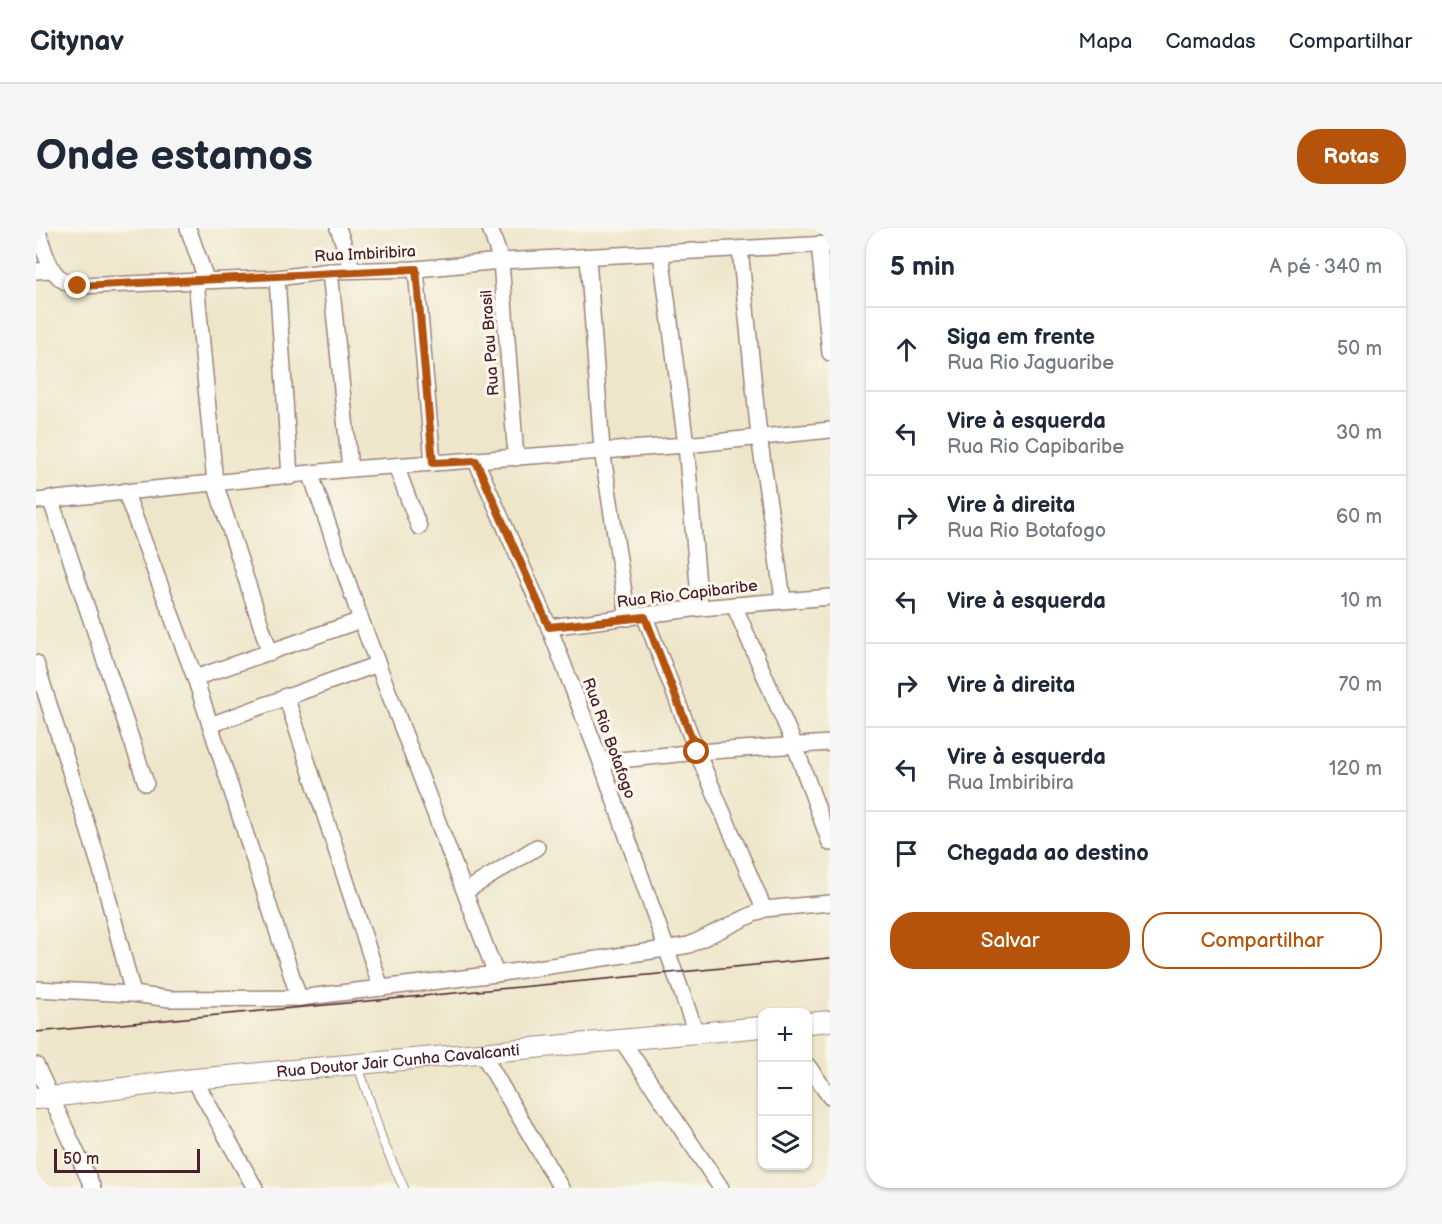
<!DOCTYPE html>
<html lang="pt">
<meta charset="utf-8">
<style>
body{margin:0;font-family:"Balsamiq Sans",sans-serif;background:#f6f6f7;color:#1f2937}
.controls{position:absolute;right:18px;bottom:18px;display:grid;overflow:hidden;border-radius:12px;box-shadow:0 2px 4px #0004}
.controls button{width:54px;height:54px;display:grid;place-items:center;padding:0;border:0;border-bottom:2px solid #e0e1e3;background:#fff;color:#1f2937;font:30px sans-serif}
.scale{position:absolute;left:18px;bottom:15px;width:146px;box-sizing:border-box;padding-left:6px;border:3px solid #4a1f2b;border-top:0;font-size:16px;line-height:21px;white-space:nowrap;color:#4a1f2b;-webkit-text-stroke:4px #fbf7ec;paint-order:stroke}
.stop{position:absolute;width:18px;height:18px;margin:-14px;border:4px solid #b45309;border-radius:50%;background:#fff}
.stop.end{background:#b45309;border-color:#fff;box-shadow:0 2px 6px #0008}
.list{margin:0;padding:0;list-style:none}
h2{display:flex;justify-content:space-between;align-items:center;height:78px;margin:0;padding:0 24px;font-size:26px}
h2 small{font-size:20px;font-weight:400;color:#747a83}
.list li{display:grid;grid-template-columns:39px 1fr auto;gap:18px;align-items:center;box-sizing:border-box;height:84px;padding:0 24px;border-top:2px solid #e0e1e3}
.list b{display:block;font-size:22px;white-space:nowrap}
.list p{margin:0;font-size:20px;white-space:nowrap;color:#747a83}
.list em{font-size:20px;font-style:normal;color:#747a83}
.actions{display:flex;gap:12px;padding:18px 24px}
.actions a{flex:1;padding:14px 0;border:2px solid #b45309;border-radius:24px;text-align:center;font-size:21px;color:#b45309}
.actions .main{background:#b45309;color:#fff}
.icon{flex:none;width:33px;height:33px;fill:none;stroke:currentColor;stroke-width:2;stroke-linecap:round;stroke-linejoin:round}
.map{position:relative;flex:none;width:794px;height:960px;overflow:hidden;border-radius:24px}
header{display:flex;align-items:center;gap:36px;box-sizing:border-box;height:84px;padding:0 30px;background:#fff;border-bottom:2px solid #e0e1e3}
header strong{font-size:28px}
nav{display:flex;gap:33px;margin-inline-start:auto;font-size:21px}
.intro{display:flex;align-items:center;justify-content:space-between;box-sizing:border-box;height:144px;padding:0 36px}
h1{margin:0;font-size:42px}
.button{padding:15px 27px;border-radius:24px;background:#b45309;color:#fff;font-size:21px;font-weight:700}
main{display:flex;gap:36px;padding:0 36px}
aside{flex:1;background:#fff;border-radius:24px;box-shadow:0 2px 4px #0004}
.map>svg:first-child{display:block}
</style>
<header>
<strong>Citynav</strong>
<nav><a>Mapa</a><a>Camadas</a><a>Compartilhar</a></nav>
</header>
<div class="intro"><h1>Onde estamos</h1><a class="button">Rotas</a></div>
<main>
<div class="map">
<svg width="794" height="960" viewBox="0 0 794 960">
<rect width="100%" height="100%" fill="#fbf7ec"/>
<filter id="ink" filterUnits="userSpaceOnUse"><feTurbulence type="fractalNoise" baseFrequency=".0167" numOctaves="2"/><feDisplacementMap in="SourceGraphic" scale="12" xChannelSelector="R" yChannelSelector="G"/><feConvolveMatrix kernelMatrix="1 2 1 2 8 2 1 2 1" color-interpolation-filters="sRGB"/></filter>
<filter id="wash" filterUnits="userSpaceOnUse"><feTurbulence type="fractalNoise" baseFrequency=".008" numOctaves="4" result="noise"/><feDisplacementMap in="SourceGraphic" scale="24" xChannelSelector="R" yChannelSelector="G"/><feGaussianBlur stdDeviation="1.35" result="paint"/><feColorMatrix in="noise" values="0 0 0 0 0 0 0 0 0 0 0 0 0 0 0 0 0 1.4 0 .05"/><feComposite in="paint" operator="in"/></filter>
<g filter="url(#wash)">
<rect width="100%" height="100%" fill="#eee6ca"/>
</g>
<g filter="url(#ink)">
<g fill="none" stroke-linecap="round" stroke-linejoin="round">
<g stroke="#9c827a" stroke-width="10">
<path id="service" d="M322,837l25,77 21,46"/>
</g>
<g stroke="#9c827a" stroke-width="18">
<g id="minor">
<path d="M1,0c8,24 12,54 41,58l199,-8 53,-7 86,-2 85,-8 329,-17"/>
<path d="M152,0l18,51"/>
<path d="M302,0l15,42"/>
<path d="M454,0l11,33 15,197"/>
<path d="M783,16l11,109"/>
<path d="M704,21l19,187 24,163"/>
<path d="M625,25l25,192 14,163"/>
<path d="M552,30l14,192 26,168"/>
<path d="M380,41l17,194"/>
<path d="M0,43l15,-1"/>
<path d="M294,43l20,198"/>
<path d="M241,50l13,199"/>
<path d="M160,52l19,203 55,170"/>
<path d="M440,233l73,166 52,135 95,271"/>
<path d="M360,238l23,61"/>
<path d="M275,247l50,145 135,354"/>
<path d="M89,263l70,187 104,320"/>
<path d="M14,270l96,285"/>
<path d="M0,273l314,-32 336,-24 144,-15"/>
<path d="M698,377l61,141 35,97"/>
<path d="M609,389l52,135 67,157"/>
<path d="M513,399l151,-19 130,-11"/>
<path d="M0,435l65,207 32,124"/>
<path d="M159,450l166,-58"/>
<path d="M250,468l95,292"/>
<path d="M174,497l168,-61"/>
<path d="M565,534l96,-10 133,-9"/>
<path d="M430,663l71,-44"/>
<path d="M0,761l97,5 37,5 129,-1 197,-24 169,-25 24,-4 75,-36 66,-6"/>
<path d="M585,811l100,149"/>
<path d="M445,823l80,137"/>
<path d="M0,837l57,123"/>
<path d="M772,838l22,31"/>
<path d="M158,851l61,109"/>
</g>
</g>
<g stroke="#9c827a" stroke-width="22">
<g id="tertiary">
<path d="M772,795l22,-2"/>
<path id="s1" d="M0,871l158,-20 568,-52"/>
</g>
</g>
<use href="#service" stroke="#fff" stroke-width="8"/>
<use href="#minor" stroke="#fff" stroke-width="15"/>
<use href="#tertiary" stroke="#fff" stroke-width="20"/>
<path stroke="#4a1f2b" stroke-width="1.5" d="M0,804l794,-74"/>
</g>
</g>
<g fill="none" stroke-linecap="round" stroke-linejoin="round" filter="url(#ink)">
<path stroke="#b45309" stroke-width="8" d="M42,58l338,-17 17,194 43,-2 73,166 96,-10 52,135"/>
</g>
<g text-anchor="middle" stroke-width="6" stroke-linejoin="round" paint-order="stroke">
<g font-size="16" fill="#4a1f2b" stroke="#fbf7ec">
<text transform="translate(329 25) rotate(-3)" y="6">Rua Imbiribira</text>
<text transform="translate(453 115) rotate(-94)" y="6">Rua Pau Brasil</text>
<text transform="translate(651 365) rotate(-7)" y="6">Rua Rio Capibaribe</text>
<text transform="translate(574 510) rotate(70)" y="6">Rua Rio Botafogo</text>
<text dy="6" stroke="none"><textPath href="#s1" startOffset="364">Rua Doutor Jair Cunha Cavalcanti</textPath></text>
</g>
</g>
</svg>
<div class="controls">
<button>+</button>
<button>−</button>
<button><svg class="icon" aria-label="layers" viewBox="0 0 24 24"><path d="M12 4l9 5-9 5-9-5zM3 14l9 5 9-5"/></svg></button>
</div>
<div class="scale">50 m</div>
<div class="stop" style="left:661px;top:524px"></div>
<div class="stop end" style="left:42px;top:58px"></div>
</div>
<aside>
<h2>5 min<small>A pé · 340 m</small></h2>
<ul class="list">
<li><svg class="icon" aria-label="ahead" viewBox="0 0 24 24"><path d="M12 20V5M6 11l6-6 6 6"/></svg><div><b>Siga em frente</b><p>Rua Rio Jaguaribe</p></div><em>50 m</em></li>
<li><svg class="icon" aria-label="left" viewBox="0 0 24 24"><path d="M17 20v-9H6M10 6l-5 5 5 5"/></svg><div><b>Vire à esquerda</b><p>Rua Rio Capibaribe</p></div><em>30 m</em></li>
<li><svg class="icon" aria-label="right" viewBox="0 0 24 24"><path d="M7 20v-9h11M14 6l5 5-5 5"/></svg><div><b>Vire à direita</b><p>Rua Rio Botafogo</p></div><em>60 m</em></li>
<li><svg class="icon" aria-label="left" viewBox="0 0 24 24"><path d="M17 20v-9H6M10 6l-5 5 5 5"/></svg><div><b>Vire à esquerda</b></div><em>10 m</em></li>
<li><svg class="icon" aria-label="right" viewBox="0 0 24 24"><path d="M7 20v-9h11M14 6l5 5-5 5"/></svg><div><b>Vire à direita</b></div><em>70 m</em></li>
<li><svg class="icon" aria-label="left" viewBox="0 0 24 24"><path d="M17 20v-9H6M10 6l-5 5 5 5"/></svg><div><b>Vire à esquerda</b><p>Rua Imbiribira</p></div><em>120 m</em></li>
<li><svg class="icon" aria-label="arrive" viewBox="0 0 24 24"><path d="M6 21V4h12l-3 4 3 4H6"/></svg><div><b>Chegada ao destino</b></div></li>
</ul>
<div class="actions"><a class="main">Salvar</a><a>Compartilhar</a></div>
</aside>
</main>
